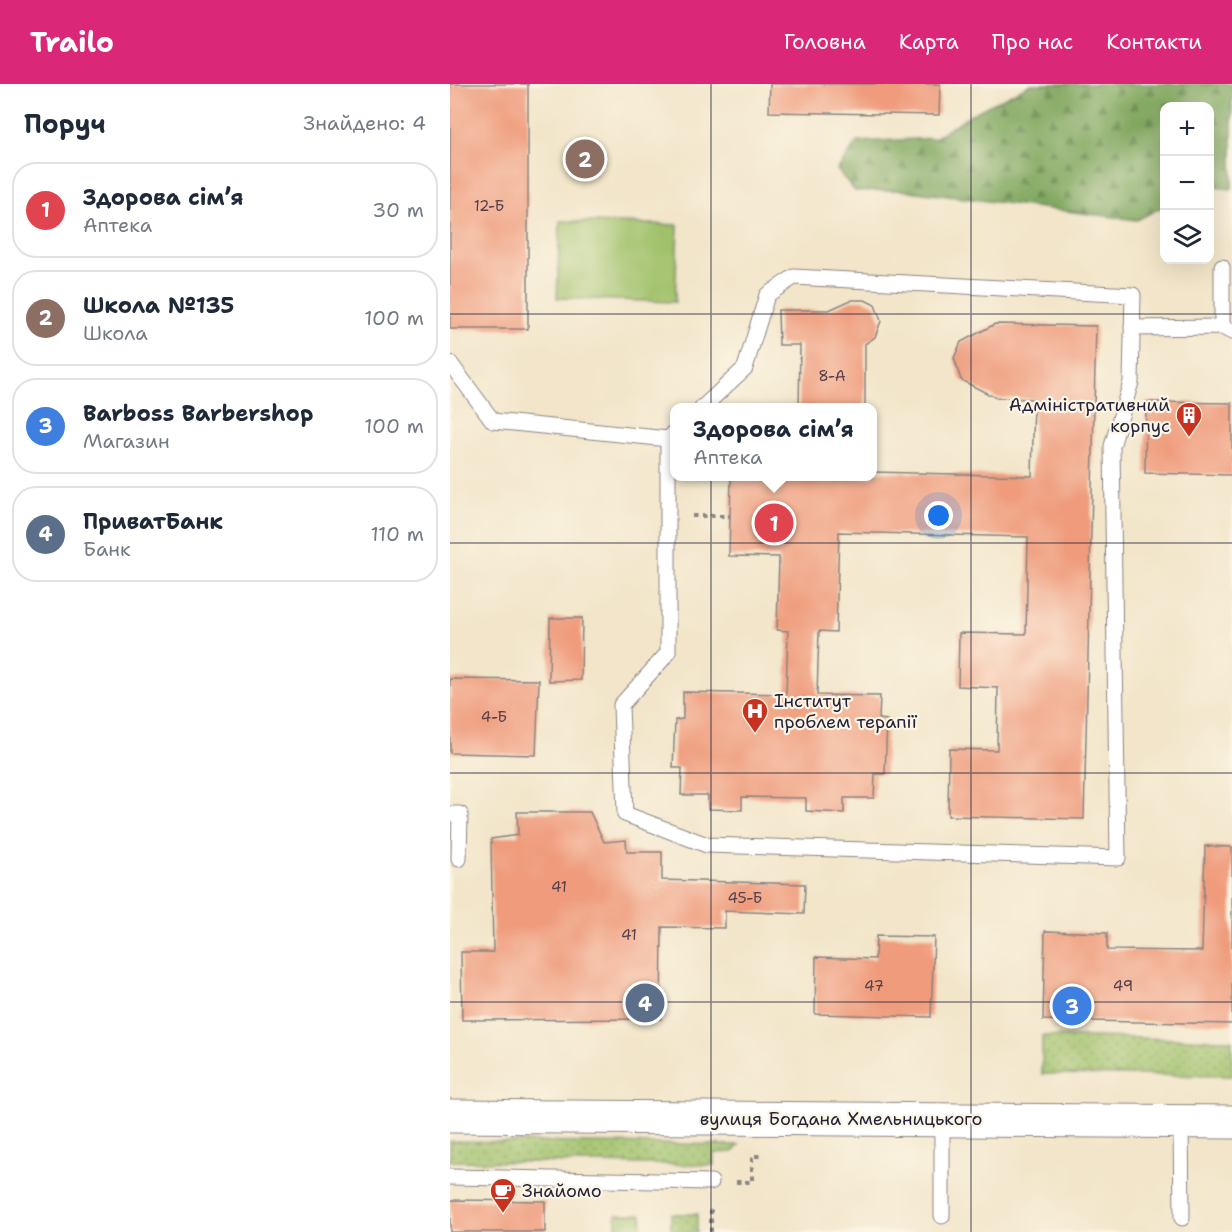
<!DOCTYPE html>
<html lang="uk">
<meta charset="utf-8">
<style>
body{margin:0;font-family:"Shantell Sans",sans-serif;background:#f6f6f7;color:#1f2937}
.controls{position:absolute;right:18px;top:18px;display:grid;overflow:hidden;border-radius:12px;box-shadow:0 6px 24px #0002}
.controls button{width:54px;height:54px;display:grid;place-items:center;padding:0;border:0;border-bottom:2px solid #e0e1e3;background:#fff;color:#1f2937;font:30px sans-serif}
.you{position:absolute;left:489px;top:432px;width:21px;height:21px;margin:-15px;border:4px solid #fff;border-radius:50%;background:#1a73e8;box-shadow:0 0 0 9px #1a73e833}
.badge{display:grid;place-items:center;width:39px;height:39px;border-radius:50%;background:#db2777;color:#fff;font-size:20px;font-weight:700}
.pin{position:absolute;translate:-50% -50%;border:3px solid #fff;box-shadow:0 2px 6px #0006}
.popup{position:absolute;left:220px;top:319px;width:207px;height:78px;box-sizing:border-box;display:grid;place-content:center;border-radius:12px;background:#fff;filter:drop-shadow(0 2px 4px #0005);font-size:20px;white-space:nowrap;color:#747a83}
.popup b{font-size:22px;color:#1f2937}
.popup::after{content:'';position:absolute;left:50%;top:100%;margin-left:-12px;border:12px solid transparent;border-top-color:#fff}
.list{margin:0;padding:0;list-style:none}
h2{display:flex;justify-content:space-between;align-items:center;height:78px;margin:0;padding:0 24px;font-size:26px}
h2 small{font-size:20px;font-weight:400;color:#747a83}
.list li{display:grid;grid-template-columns:39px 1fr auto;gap:18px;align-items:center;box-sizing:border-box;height:96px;margin:0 12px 12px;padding:0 12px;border:2px solid #e0e1e3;border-radius:24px}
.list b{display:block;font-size:22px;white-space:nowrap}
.list p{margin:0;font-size:20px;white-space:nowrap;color:#747a83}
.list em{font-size:20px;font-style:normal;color:#747a83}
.icon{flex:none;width:33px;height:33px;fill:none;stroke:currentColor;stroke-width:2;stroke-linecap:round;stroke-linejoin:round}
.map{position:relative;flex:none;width:782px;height:1148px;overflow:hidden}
header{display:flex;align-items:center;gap:36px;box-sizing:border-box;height:84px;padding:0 30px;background:#db2777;color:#fff}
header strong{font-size:28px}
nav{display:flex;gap:33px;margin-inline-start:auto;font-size:21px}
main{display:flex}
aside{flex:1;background:#fff}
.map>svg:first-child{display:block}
</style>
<header>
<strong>Trailo</strong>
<nav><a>Головна</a><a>Карта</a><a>Про нас</a><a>Контакти</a></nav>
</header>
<main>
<aside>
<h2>Поруч<small>Знайдено: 4</small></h2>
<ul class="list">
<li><span class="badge" style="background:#e0444e">1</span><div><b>Здорова сімʼя</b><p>Аптека</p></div><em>30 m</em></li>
<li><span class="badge" style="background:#8d6e63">2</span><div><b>Школа №135</b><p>Школа</p></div><em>100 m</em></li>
<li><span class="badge" style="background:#3f7fe0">3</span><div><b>Barboss Barbershop</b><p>Магазин</p></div><em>100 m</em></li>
<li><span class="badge" style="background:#5c6f8a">4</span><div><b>ПриватБанк</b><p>Банк</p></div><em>110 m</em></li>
</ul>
</aside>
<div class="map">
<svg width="782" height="1148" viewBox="0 0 782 1148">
<defs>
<pattern id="grass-dots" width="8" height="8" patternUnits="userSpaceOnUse" patternTransform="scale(1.5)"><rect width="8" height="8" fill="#a0c16a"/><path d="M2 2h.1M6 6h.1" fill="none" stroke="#829c58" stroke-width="1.8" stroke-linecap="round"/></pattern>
<pattern id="forest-firs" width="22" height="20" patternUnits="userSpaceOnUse" patternTransform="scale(1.5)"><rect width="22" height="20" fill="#80a75e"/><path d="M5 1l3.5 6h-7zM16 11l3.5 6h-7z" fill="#68884f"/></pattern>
</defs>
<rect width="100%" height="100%" fill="#fcf5e5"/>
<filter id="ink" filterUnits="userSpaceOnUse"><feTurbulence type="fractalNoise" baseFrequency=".0167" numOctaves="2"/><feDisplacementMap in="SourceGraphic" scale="12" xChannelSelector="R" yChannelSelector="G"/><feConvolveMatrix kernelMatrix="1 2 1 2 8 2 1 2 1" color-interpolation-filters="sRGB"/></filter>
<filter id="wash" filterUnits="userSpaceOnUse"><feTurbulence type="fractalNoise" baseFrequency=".008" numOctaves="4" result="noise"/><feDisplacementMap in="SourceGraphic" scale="24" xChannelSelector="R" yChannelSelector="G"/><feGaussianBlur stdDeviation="1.35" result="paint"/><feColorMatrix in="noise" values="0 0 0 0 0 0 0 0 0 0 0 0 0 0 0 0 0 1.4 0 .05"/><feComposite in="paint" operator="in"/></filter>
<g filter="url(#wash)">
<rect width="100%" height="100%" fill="#f2e5c9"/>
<g fill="url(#grass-dots)" stroke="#617252" stroke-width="1.5">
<path d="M592,952l190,4v36l-190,-2z"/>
<path d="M0,1057l289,4 -6,7 -19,1v12l-264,-4z"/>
<path d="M166,1130h26l-1,18h-25z"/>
<rect x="221" y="1130" width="26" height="18"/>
</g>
<path fill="url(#forest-firs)" stroke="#51644c" stroke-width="1.5" d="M581,0h201v105l-22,-2v-81h-46v100l-27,14 -237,-30 -45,1 -18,-21 20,-28 78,-4 35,-23z"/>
<path fill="#a0c16a" stroke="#617252" stroke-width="1.5" d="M110,137l118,4 -3,77 -118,-4z"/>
<g id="blocks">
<g fill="#ef9b7c">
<rect x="0" y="0" width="78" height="245"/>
<path d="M320,0h170l-1,31 -170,-3z"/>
<path d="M401,216h14l10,5 6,16 -6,16 -10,7v64h-66l1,-63h-21l-1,-35h51z"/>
<path d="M545,240l101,2 -12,493 -136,-3 1,-67 48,1 1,-62 -40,-2 1,-53 67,1 2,-97 -189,-5 -3,100 -17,-1 -2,64 63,1 -1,23 8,1 -2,54h-10l-1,24h-30v15l-38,-2v-13l-64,-1v13l-34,-1v-14h-27l1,-27h-9l2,-48 8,-1v-27l103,2 2,-63 -11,-1 2,-73 -50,-1 2,-79h142v-5l159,4 2,-77 -38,-1 -35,-18 -7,-22 7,-16z"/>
<path d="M696,318l86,1v72l-87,-2z"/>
<path d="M100,534h32l-1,62 -32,1z"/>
<path d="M0,595l89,1 -3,75 -86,-2z"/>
<path d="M67,728h73l14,30 22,-2 1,12h35v28l143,4 -1,30 -79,-3v17l-63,-1 -1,92 -199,1 -1,-68h32l-2,-113 27,-4z"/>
<path d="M755,762l27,1v177l-189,-4 2,-89 62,2v17l95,1z"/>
<path d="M426,852l58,1 -3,80 -116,-3 1,-57 59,2z"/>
<path d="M0,1116l95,1v31h-95z"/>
</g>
</g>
</g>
<g filter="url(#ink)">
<use href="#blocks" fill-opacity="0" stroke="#8a8482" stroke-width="1.5"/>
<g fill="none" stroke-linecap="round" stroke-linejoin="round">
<g stroke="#8a8482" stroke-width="17">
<g id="service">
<path d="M772,183v60"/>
<path d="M682,244l90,-1 10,5"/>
<path d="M0,279l43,58 175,18"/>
<path d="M225,348l-7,7v214l-47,52 4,109 82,31 411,13 -6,-412 19,-64 2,-87 -339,-18 -27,18 -22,73 -43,40"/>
<path d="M0,730h10l-1,45"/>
<path d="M492,1036v96"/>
<path d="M731,1038l1,96"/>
<path d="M0,1093l261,5"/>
</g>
</g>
<g stroke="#8a8482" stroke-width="35">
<path id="tertiary" d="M0,1032l782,6"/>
</g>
<g stroke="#8a8482" stroke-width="4" stroke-dasharray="4.5 4.5" stroke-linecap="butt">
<path d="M242,432h38"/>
<path d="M286,1098h16v-26h8"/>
<path d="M261,1148v-26"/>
</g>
<use href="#service" stroke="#fff" stroke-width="15"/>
<use href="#tertiary" stroke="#fff" stroke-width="33"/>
</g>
</g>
<path fill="none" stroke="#22223b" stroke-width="1.5" stroke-opacity="0.55" d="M261,0v1148M521,0v1148M0,230h782M0,459h782M0,689h782M0,918h782"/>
<defs>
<g id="building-pin" transform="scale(1.35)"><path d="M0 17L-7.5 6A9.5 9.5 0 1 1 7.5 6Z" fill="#c8321e" stroke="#fcf5e5"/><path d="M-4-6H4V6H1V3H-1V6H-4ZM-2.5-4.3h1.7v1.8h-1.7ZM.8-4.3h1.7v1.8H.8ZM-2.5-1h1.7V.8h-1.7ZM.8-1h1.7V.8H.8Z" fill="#fff"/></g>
<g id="hospital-pin" transform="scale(1.35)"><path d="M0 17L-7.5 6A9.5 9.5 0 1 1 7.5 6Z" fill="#c8321e" stroke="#fcf5e5"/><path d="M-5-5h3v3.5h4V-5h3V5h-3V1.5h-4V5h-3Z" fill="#fff"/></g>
<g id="cafe-pin" transform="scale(1.35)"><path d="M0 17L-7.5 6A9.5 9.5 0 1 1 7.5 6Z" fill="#c8321e" stroke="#fcf5e5"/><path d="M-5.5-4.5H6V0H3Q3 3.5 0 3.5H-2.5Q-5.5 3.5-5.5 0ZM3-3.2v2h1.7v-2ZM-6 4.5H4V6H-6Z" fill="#fff"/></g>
</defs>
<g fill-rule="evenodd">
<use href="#building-pin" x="739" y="331"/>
<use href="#hospital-pin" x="305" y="627"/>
<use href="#cafe-pin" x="53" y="1107"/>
</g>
<g text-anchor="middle" stroke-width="4.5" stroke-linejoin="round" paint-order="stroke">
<g font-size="15" fill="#55404b">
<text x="39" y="127">12-Б</text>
<text x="382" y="297">8-А</text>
<text x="44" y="638">4-Б</text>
<text x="109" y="808">41</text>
<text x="295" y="819">45-Б</text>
<text x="179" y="856">41</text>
<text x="424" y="907">47</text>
<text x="673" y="907">49</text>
</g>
<g font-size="18" fill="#22223b" stroke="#fcf5e5" text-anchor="start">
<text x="720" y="327" text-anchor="end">Адміністративний<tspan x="720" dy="21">корпус</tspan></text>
<text x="324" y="623">Інститут<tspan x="324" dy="21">проблем терапії</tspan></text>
<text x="72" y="1113">Знайомо</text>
</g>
<g font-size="18" fill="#22223b" stroke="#fcf5e5">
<text x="391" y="1041">вулиця Богдана Хмельницького</text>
</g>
</g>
</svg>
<div class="controls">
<button>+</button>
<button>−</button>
<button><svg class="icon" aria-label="layers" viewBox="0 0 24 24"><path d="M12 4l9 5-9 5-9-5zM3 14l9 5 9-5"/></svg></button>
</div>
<div class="you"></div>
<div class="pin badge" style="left:324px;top:439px;background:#e0444e">1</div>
<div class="popup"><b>Здорова сімʼя</b>Аптека</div>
<div class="pin badge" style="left:135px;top:75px;background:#8d6e63">2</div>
<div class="pin badge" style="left:622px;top:922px;background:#3f7fe0">3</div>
<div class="pin badge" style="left:195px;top:919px;background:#5c6f8a">4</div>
</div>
</main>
